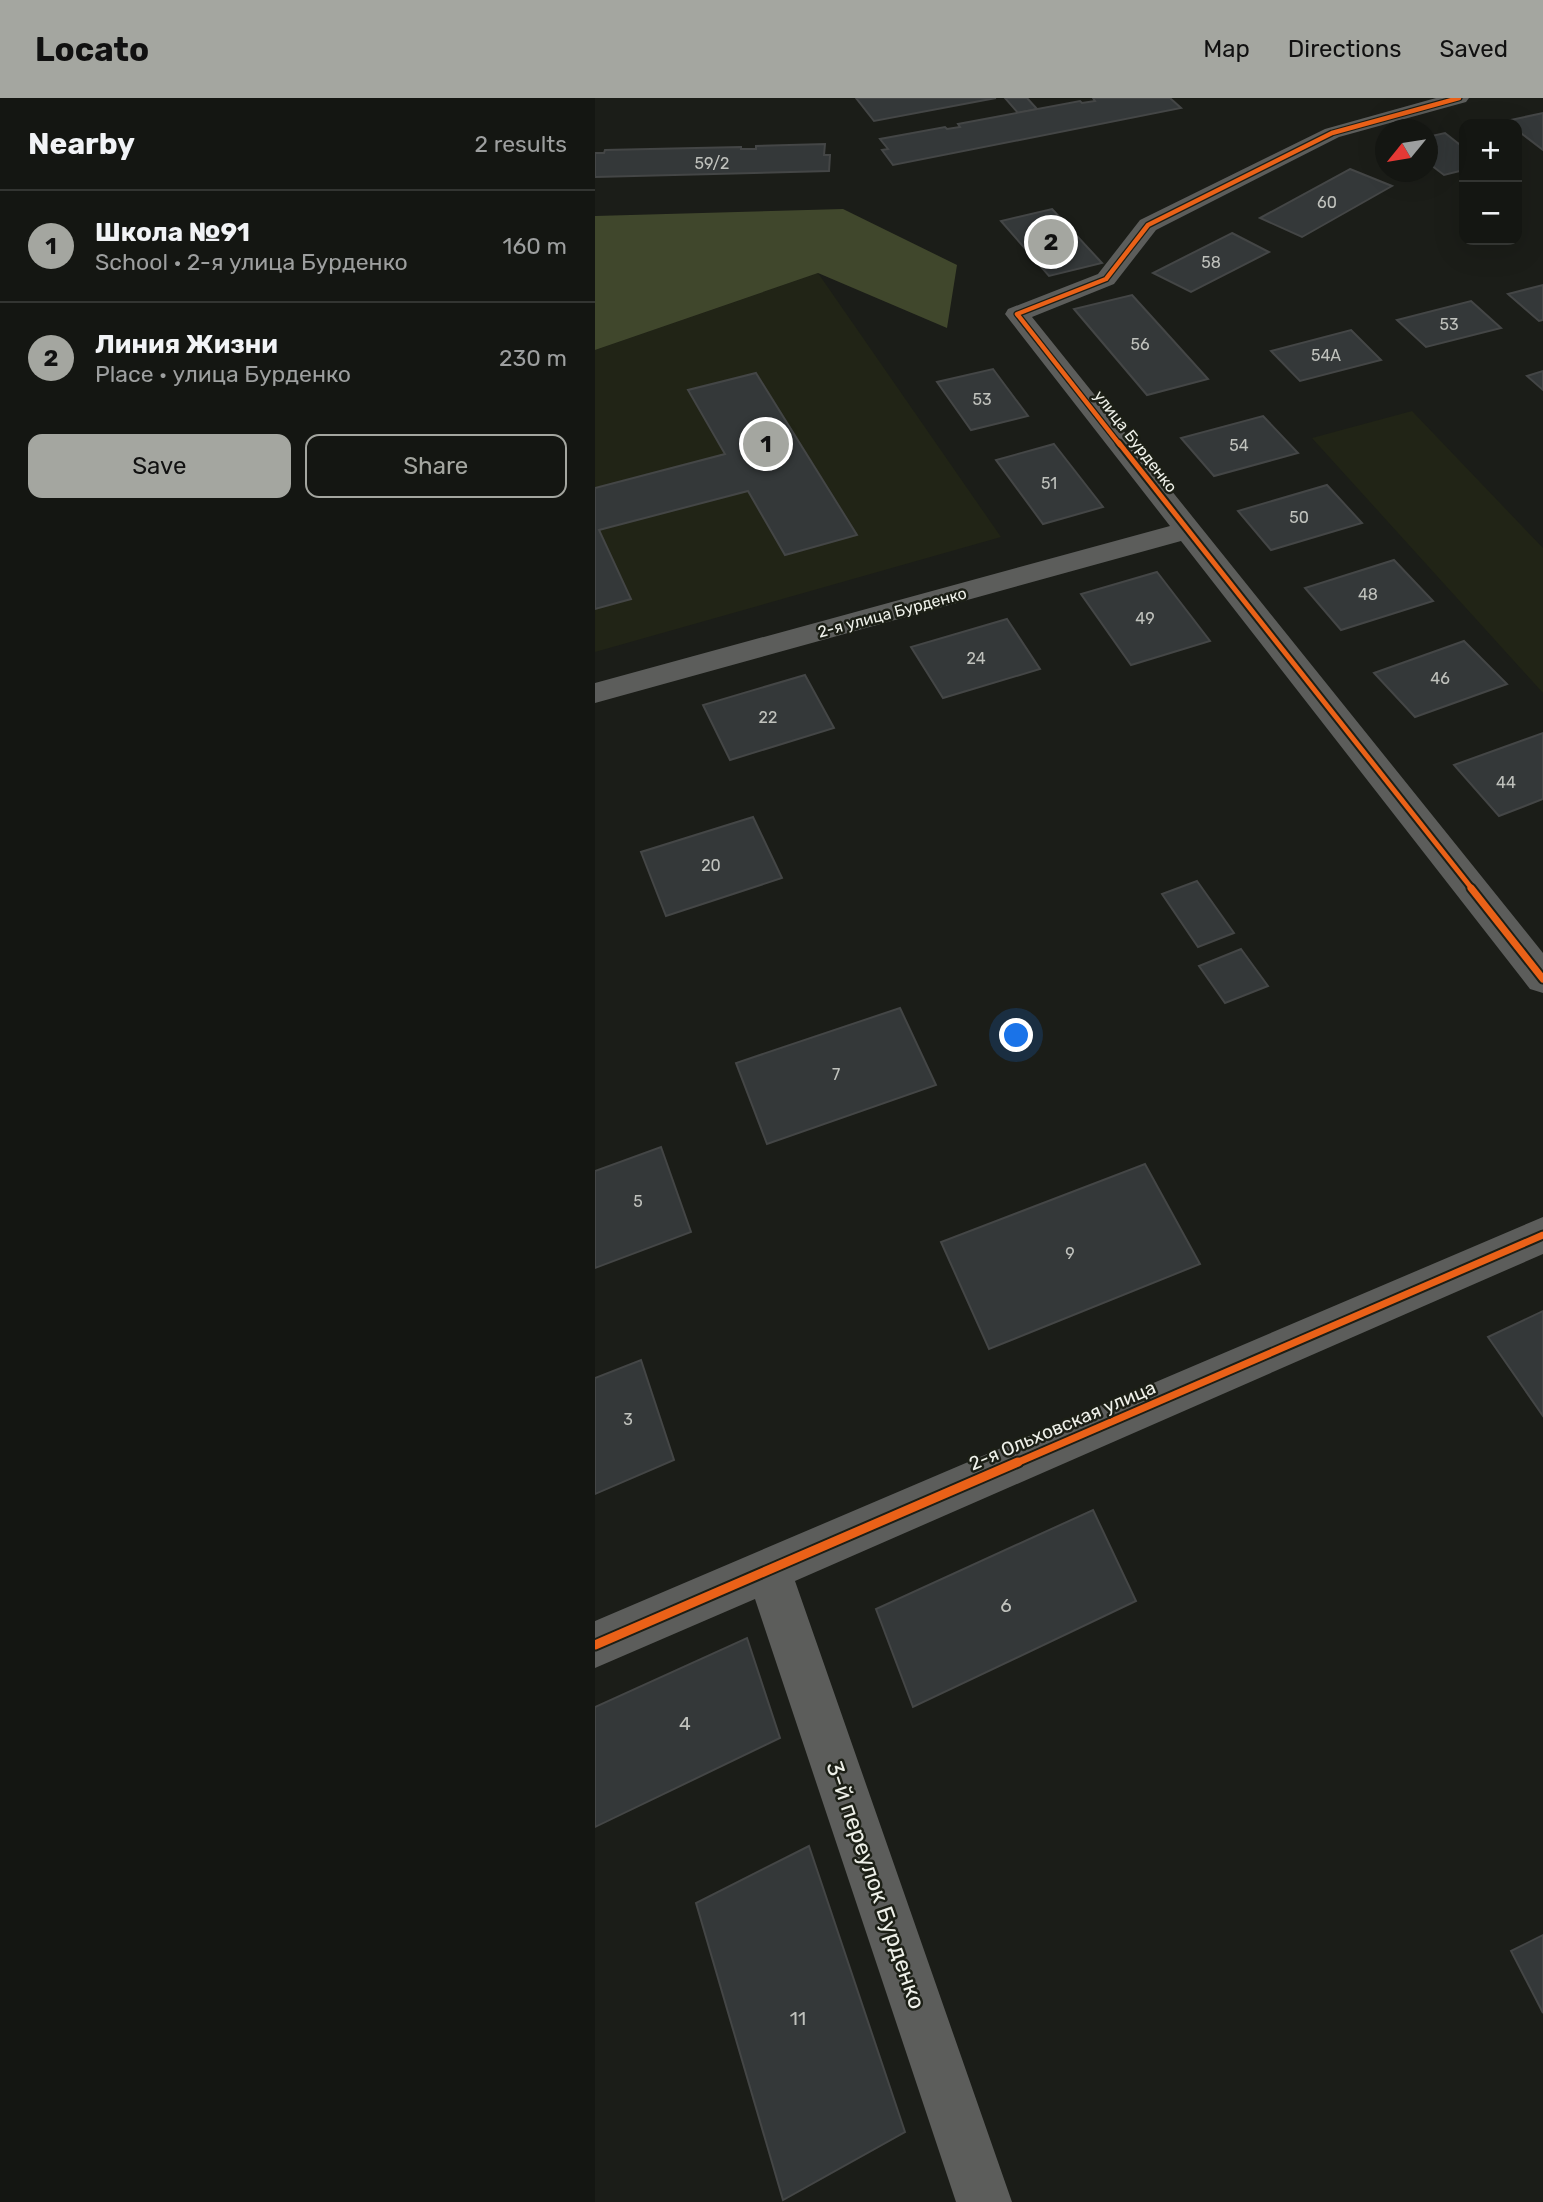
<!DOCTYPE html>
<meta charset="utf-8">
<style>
body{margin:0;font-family:Rubik,sans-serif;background:#1d1f1b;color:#f1f3f6}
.controls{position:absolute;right:21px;top:21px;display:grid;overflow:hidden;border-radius:14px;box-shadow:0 7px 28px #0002}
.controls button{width:63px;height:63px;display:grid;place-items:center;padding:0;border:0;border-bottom:2px solid #333532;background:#141612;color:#f1f3f6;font:35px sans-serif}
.compass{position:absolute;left:780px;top:21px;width:63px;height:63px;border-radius:50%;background:#141612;box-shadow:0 7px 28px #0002;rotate:240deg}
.you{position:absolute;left:422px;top:938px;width:24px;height:24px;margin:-18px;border:5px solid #fff;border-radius:50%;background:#1a73e8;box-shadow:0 0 0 10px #1a73e833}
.badge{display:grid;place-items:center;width:46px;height:46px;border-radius:50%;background:#a4a6a0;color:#111;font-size:23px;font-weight:700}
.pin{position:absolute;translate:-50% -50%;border:4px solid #fff;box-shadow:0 2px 7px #0006}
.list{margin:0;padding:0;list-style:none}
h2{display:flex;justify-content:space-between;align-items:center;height:91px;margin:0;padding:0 28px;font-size:30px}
h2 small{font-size:23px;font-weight:400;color:#9d9f9f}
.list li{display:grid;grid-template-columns:46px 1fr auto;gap:21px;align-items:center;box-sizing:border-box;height:112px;padding:0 28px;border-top:2px solid #333532}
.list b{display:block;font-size:26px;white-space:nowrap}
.list p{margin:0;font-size:23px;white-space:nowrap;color:#9d9f9f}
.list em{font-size:23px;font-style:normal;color:#9d9f9f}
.actions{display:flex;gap:14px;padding:21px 28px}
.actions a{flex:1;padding:16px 0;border:2px solid #a4a6a0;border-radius:14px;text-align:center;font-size:24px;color:#a4a6a0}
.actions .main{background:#a4a6a0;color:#111}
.map{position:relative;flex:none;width:948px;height:2104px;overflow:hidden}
header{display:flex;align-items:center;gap:42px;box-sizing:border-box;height:98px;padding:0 35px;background:#a4a6a0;color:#111}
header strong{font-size:33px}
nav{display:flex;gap:38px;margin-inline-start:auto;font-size:24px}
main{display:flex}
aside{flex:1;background:#141612}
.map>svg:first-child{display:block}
</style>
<header>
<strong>Locato</strong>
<nav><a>Map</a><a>Directions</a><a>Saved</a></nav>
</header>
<main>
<aside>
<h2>Nearby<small>2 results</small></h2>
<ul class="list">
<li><span class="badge">1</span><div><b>Школа №91</b><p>School · 2-я улица Бурденко</p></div><em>160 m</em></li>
<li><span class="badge">2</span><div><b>Линия Жизни</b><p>Place · улица Бурденко</p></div><em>230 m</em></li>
</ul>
<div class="actions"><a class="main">Save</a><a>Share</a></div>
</aside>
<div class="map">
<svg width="948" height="2104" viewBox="0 0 948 2104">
<rect width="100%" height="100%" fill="#1b1d18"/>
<g fill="#212416">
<path d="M223,175l183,264 -406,115v-302z"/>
<path d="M817,313l131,137v145l-231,-255z"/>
</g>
<path fill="#40472c" d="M248,111l114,56 -10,63 -129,-55 -223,77v-134z"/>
<g fill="#343839" stroke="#444646" stroke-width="2">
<path d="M261,0h140l-122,23z"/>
<path d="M410,0h22l10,11 -19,4z"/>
<path d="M498,0h77l11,10 -288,57 -11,-15 6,-1 -8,-10 65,-12 2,2 13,-2 -2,-3 122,-23 2,2 13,-2z"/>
<path d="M948,15v37l-26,-20v-6l-11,-3z"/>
<path d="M850,35l19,15v22l-20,5 -17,-13v-25z"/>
<path d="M230,46l-1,11h6l-1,16 -234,6v-24h9l1,-3 136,-3v2h15v-3z"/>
<path d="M755,71l42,17 -90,51 -42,-19z"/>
<path d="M457,111l50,54 -53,13 -48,-55z"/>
<path d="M637,135l37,19 -78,40 -38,-19z"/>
<path d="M948,187v35l-4,1 -31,-27z"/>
<path d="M537,197l76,84 -61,16 -73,-86z"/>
<path d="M876,203l30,27 -75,19 -29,-27z"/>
<path d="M756,232l30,30 -81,21 -29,-30z"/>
<path d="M398,271l35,47 -57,14 -34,-48z"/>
<path d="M948,273v19l-16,-14z"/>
<path d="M161,275l101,162 -72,20 -37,-64 -149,39 32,69 -36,10v-121l130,-34 -37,-64z"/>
<path d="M668,318l35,37 -84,23 -33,-38z"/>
<path d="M459,346l49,63 -60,17 -47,-64z"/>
<path d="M732,387l35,38 -91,27 -33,-39z"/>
<path d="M799,462l39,41 -92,29 -36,-42z"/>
<path d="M562,474l53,69 -79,24 -50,-71z"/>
<path d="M412,521l33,50 -97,29 -32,-51z"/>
<path d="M869,543l43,43 -92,33 -41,-44z"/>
<path d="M210,577l29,53 -104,32 -27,-55z"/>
<path d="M948,635v66l-44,17 -45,-51z"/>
<path d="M158,719l29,61 -116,38 -25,-64z"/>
<path d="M602,783l37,52 -36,14 -36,-53z"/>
<path d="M646,851l27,37 -43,17 -26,-37z"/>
<path d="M305,910l36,77 -169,59 -31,-81z"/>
<path d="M66,1049l30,85 -96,36v-97z"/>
<path d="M550,1066l55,100 -211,85 -48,-107z"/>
<path d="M948,1213v105l-55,-79z"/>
<path d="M46,1262l33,100 -79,34v-116z"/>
<path d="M498,1412l43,91 -223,106 -37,-98z"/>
<path d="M152,1540l33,100 -185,89v-120z"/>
<path d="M214,1748l96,286 -122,68 -87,-297z"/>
<path d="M948,1837v78l-32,-62z"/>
</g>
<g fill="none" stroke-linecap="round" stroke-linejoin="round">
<g fill="#5c5d5b" fill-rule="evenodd">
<path d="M841,0h33l-3,4 -127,35 -183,93 -42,54 -82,33 511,636v40l-13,-4 -349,-448 -586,162v-20l575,-157 -165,-212 3,-5 90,-35 42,-54 185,-91z"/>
<path d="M948,1119v37l-748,327 217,621h-56l-201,-603 -160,69v-47z"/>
</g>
<g stroke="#1c1f16" stroke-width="7">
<path id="cycleway-far3" d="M525,347l-103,-131 89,-35 42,-54 184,-92 127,-35"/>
</g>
<g stroke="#1c1f16" stroke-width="9">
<path id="cycleway-far2" d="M524,345l354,447"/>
</g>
<g stroke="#1c1f16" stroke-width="11">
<g id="cycleway-far1">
<path d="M876,790l72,91"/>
<path d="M419,1366l529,-229"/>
</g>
</g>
<g stroke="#1c1f16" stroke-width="13">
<path id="cycleway" d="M0,1547l423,-183"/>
</g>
<use href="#cycleway-far3" stroke="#ea6118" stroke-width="4.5"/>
<use href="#cycleway-far2" stroke="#ea6118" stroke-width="5"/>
<use href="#cycleway-far1" stroke="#ea6118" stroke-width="7"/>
<use href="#cycleway" stroke="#ea6118" stroke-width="9"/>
</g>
<g text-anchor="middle" stroke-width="5" stroke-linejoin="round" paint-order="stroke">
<g font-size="16" fill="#c0c2bd">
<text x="117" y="71">59/2</text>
<text x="732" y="110">60</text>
<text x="616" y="170">58</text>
<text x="854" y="232">53</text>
<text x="545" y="252">56</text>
<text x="731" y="263">54А</text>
<text x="387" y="307">53</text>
<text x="644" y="353">54</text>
<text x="454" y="391">51</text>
<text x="704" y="425">50</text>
<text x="773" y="502">48</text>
<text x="550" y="526">49</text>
<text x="381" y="566">24</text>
<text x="845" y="586">46</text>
<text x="173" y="625">22</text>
<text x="911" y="690">44</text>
<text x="116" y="773">20</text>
<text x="241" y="982">7</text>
<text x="43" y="1109">5</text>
<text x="475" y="1161">9</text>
<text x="33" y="1327">3</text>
</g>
<g font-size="16" fill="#eef0e9" stroke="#1c1f16">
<text transform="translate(541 343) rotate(52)" y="6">улица Бурденко</text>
<text transform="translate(297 514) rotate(-15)" y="6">2-я улица Бурденко</text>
</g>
<g font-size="19" fill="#eef0e9" stroke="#1c1f16">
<text transform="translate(467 1327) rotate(-23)" y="7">2-я Ольховская улица</text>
</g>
<g font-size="19" fill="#c0c2bd">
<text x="411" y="1514">6</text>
<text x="90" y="1632">4</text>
<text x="203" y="1927">11</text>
</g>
<g font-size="23" fill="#eef0e9" stroke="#1c1f16">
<text transform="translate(281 1787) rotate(71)" y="8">3-й переулок Бурденко</text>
</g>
</g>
</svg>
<div class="controls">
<button>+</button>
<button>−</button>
</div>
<svg class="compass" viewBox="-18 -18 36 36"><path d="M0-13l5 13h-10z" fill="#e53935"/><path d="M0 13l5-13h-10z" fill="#9d9f9f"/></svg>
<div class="you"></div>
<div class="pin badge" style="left:171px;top:346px">1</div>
<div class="pin badge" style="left:456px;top:144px">2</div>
</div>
</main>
